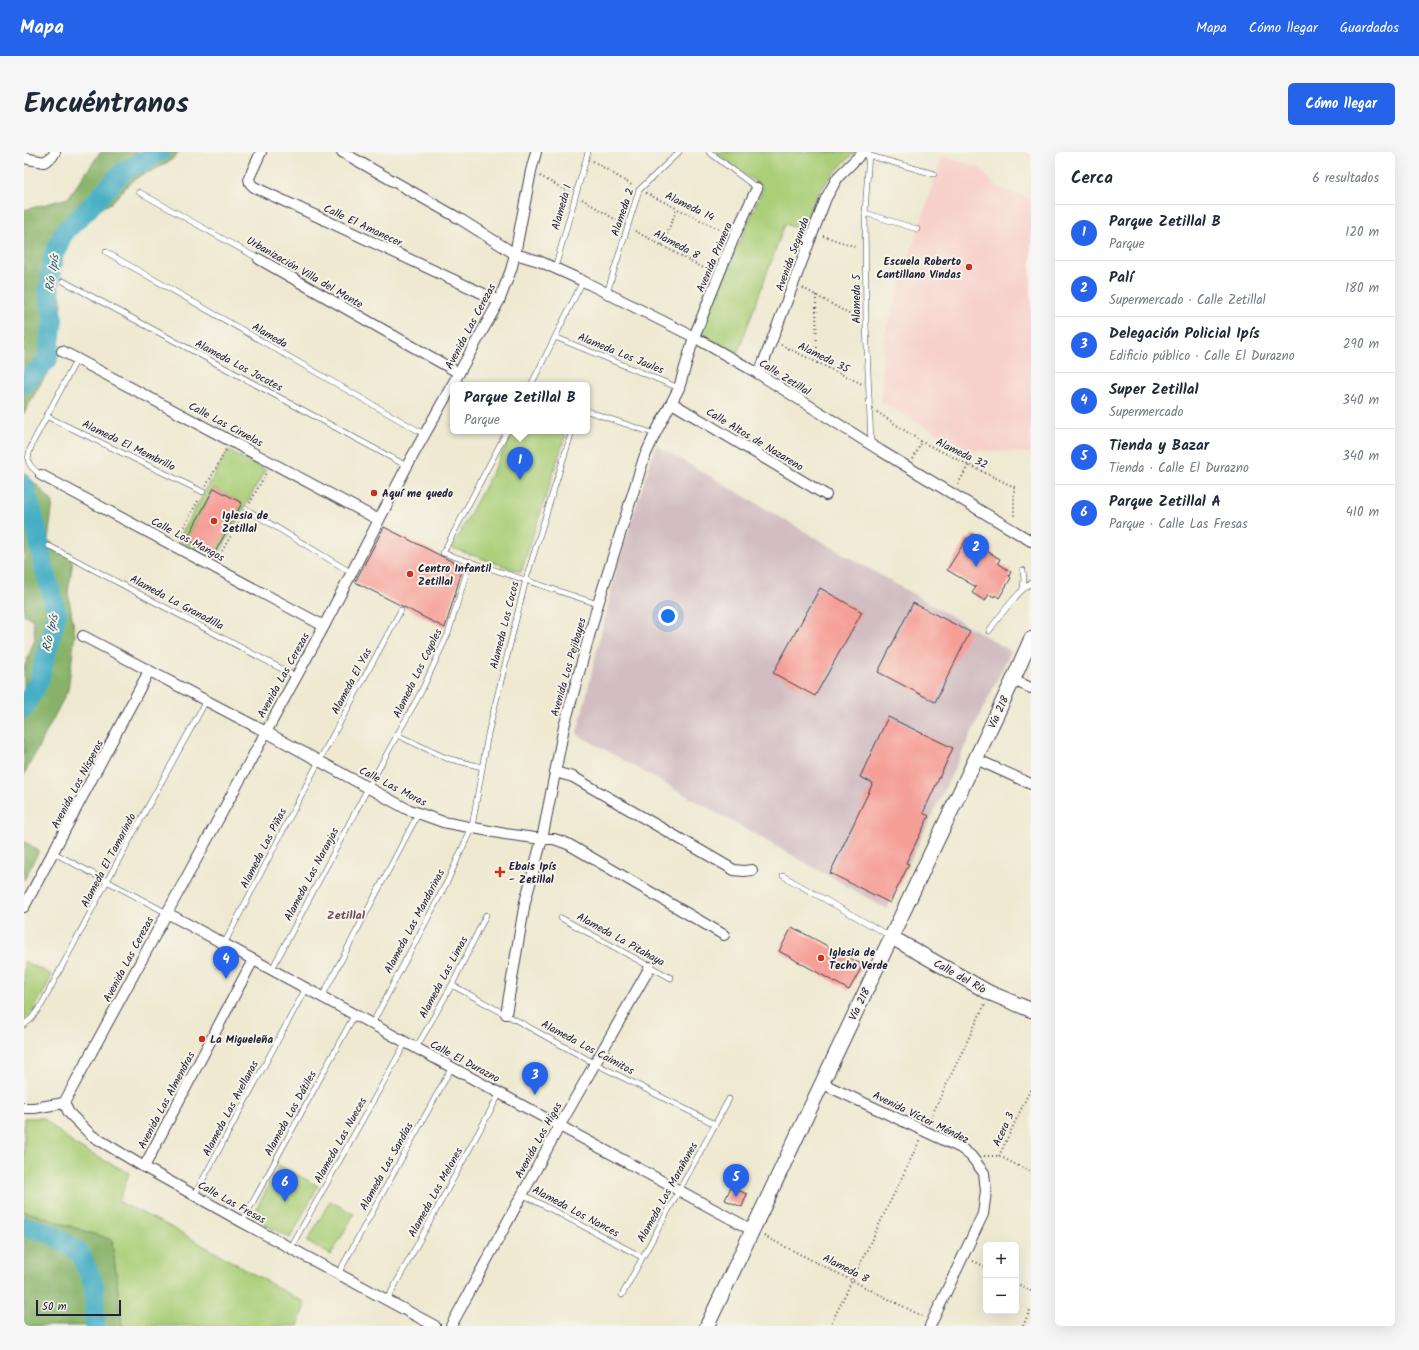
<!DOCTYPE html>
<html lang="es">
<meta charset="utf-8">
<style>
body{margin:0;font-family:Kalam,sans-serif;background:#f6f6f7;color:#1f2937}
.controls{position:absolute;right:12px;bottom:12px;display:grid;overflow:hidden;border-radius:6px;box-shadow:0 4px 16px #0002}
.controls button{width:36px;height:36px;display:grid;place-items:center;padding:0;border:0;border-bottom:1px solid #e0e1e3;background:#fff;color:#1f2937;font:20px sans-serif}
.scale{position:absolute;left:12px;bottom:10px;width:85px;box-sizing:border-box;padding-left:4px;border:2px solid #22223b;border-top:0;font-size:11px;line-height:14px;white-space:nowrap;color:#22223b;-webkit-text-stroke:3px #f7f3e8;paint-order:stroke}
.you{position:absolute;left:644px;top:464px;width:14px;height:14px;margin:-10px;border:3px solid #fff;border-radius:50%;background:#1a73e8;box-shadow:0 0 0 6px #1a73e833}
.badge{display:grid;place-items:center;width:26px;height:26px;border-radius:50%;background:#2563eb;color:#fff;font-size:13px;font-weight:700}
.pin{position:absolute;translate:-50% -33px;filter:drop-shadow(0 1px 2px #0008)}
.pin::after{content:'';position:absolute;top:21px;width:14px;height:12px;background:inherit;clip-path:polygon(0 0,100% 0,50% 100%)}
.popup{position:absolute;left:426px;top:230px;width:140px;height:52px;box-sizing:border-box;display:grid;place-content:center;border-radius:6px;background:#fff;filter:drop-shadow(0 1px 3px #0005);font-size:13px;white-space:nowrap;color:#747a83}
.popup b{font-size:15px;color:#1f2937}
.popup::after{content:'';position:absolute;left:50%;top:100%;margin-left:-8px;border:8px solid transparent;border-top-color:#fff}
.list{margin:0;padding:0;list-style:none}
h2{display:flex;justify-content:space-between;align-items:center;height:52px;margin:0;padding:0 16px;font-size:17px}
h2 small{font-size:13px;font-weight:400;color:#747a83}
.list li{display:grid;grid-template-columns:26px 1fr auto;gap:12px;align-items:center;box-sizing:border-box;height:56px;padding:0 16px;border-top:1px solid #e0e1e3}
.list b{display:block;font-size:15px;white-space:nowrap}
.list p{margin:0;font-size:13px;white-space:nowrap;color:#747a83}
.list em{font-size:13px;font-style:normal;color:#747a83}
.map{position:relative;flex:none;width:1007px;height:1174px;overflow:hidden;border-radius:6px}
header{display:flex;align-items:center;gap:24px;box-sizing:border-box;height:56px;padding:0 20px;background:#2563eb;color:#fff}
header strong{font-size:19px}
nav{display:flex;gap:22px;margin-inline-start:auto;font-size:14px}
.intro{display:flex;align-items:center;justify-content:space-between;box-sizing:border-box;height:96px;padding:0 24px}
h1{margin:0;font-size:28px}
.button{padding:10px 18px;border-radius:6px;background:#2563eb;color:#fff;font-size:14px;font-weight:700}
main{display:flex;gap:24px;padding:0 24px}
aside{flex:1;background:#fff;border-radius:6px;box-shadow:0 4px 16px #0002}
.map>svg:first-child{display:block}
</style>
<header>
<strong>Mapa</strong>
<nav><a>Mapa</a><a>Cómo llegar</a><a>Guardados</a></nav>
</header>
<div class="intro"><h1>Encuéntranos</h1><a class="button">Cómo llegar</a></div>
<main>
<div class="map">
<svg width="1007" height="1174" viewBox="0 0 1007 1174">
<rect width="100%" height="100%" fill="#f7f3e8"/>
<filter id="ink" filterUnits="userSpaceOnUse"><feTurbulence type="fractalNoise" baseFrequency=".025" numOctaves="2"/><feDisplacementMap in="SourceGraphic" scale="8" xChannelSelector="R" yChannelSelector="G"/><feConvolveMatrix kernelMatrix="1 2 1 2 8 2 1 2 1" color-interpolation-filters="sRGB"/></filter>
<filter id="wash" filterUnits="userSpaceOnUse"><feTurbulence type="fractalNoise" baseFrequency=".012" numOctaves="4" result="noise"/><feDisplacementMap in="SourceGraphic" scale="16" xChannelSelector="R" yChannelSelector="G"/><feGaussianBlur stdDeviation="0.9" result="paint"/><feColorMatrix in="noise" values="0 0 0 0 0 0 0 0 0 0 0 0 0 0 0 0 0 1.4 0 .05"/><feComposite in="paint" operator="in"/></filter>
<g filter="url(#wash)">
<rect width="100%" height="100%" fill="#eee9d0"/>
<path fill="#f7d0cb" d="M918,4l38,12 16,19 35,11v255l-62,-3 -88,-48 3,-67z"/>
<path fill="#d2bec2" d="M632,293l355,206 -124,258 -310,-175 40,-167z"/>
<g fill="#abcf79" stroke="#66785a" fill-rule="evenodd">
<path d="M691,0h140c-17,16 -33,33 -44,54 -3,8 -5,17 -7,25l-19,-7 -47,128 -39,-17 64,-147z"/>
<path d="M490,279h53l-46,141 -69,-24z"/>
<path d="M204,298l37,20 -50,91 -37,-21zM190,336l28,15 -28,51 -27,-15z"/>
<path d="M0,809l28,14c-8,15 -15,35 -28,46z"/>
<path d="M0,966h19l33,28 53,27 -10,29 48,23 138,78 -7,23h-176l-10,-86 -88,-29z"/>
<path d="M255,1013l39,21 -28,52 -38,-20z"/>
<path d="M306,1049l24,13 -23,41 -24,-13z"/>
</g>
<g fill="#88b269" stroke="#556a52">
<path d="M78,0h78l-10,9 -18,10 -10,3 -14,11 -17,18 -19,10 -30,38 -6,24 6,30 -6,55 -20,31 -12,23v-204l44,-12 31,-44z"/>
<path d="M0,320l29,30 -5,38 25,21 -5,31 7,43 -7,55 -44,85v-107l11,-29 -2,-19 -9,-6z"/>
<path d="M0,689l15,10 -15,29z"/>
<path d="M0,1059l88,29 10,86h-98z"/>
</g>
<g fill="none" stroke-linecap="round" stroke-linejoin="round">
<g stroke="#46afc5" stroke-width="20">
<path d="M0,232l24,-25 5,-40 -5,-28 5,-35 11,-24 24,-23 34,-37 38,-20"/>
<path d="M0,334l11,36 8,42 14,49 -18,68 -15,27"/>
<path d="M0,1074l26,7 30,20 14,32 1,41"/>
</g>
</g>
<g id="blocks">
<g fill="#f59f97">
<path d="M190,336l28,15 -28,51 -27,-15z"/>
<path d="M360,375l79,40 -18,61 -90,-46z"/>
<path d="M949,382l11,7 -4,6 20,12 -2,4 13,9 -2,4 2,2 -12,20 -4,-3 -1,2 -5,-3 -4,7 -13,-8 4,-6 -29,-17 20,-32 2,1z"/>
<path d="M796,436l42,24 -47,84 -42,-23z"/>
<path d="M889,451l57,29 -35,70 -57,-30z"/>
<path d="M864,565l65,31 -30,65 6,3 -23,47 3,1 -19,39 -60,-30 43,-90 -13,-6z"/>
<path d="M768,775l71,38 -14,25 -70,-39z"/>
<path d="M707,1035l16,7 -5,13 -17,-7z"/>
</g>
</g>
</g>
<g filter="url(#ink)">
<use href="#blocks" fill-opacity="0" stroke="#414051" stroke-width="1"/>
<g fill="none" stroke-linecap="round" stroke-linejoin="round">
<g stroke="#414051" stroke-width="6">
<g id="lane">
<path d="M685,0l48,36"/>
<path d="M845,0l-4,61 1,111 5,120"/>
<path d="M843,3l67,19"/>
<path d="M115,40l120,67"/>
<path d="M841,61l52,16"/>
<path d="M82,100l318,182"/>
<path d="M531,116l33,-116"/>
<path d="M39,129l344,185"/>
<path d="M583,141l32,-103 40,-38"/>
<path d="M531,185l124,51"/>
<path d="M431,228l9,5"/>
<path d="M507,233l52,-104"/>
<path d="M563,259l68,23"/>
<path d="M22,264l157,76"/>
<path d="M483,279l-64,122 155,51"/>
<path d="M17,323c-16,-11 -15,-16 -8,-33l44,-83"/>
<path d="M222,357l106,64"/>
<path d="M25,394l246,130"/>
<path d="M999,418l1,9 -1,9"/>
<path d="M965,479c10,-14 28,-39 42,-48"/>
<path d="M373,583l49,23 36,9"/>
<path d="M30,701l113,60"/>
<path d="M759,724l107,60"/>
<path d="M537,766l110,60"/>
<path d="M200,792l95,-183 82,-151"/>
<path d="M248,817l96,-181 53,-96 27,-58 22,-73"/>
<path d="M428,833l142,78 121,61"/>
<path d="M298,845l96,-183"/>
<path d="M348,872l75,-142 25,-55 16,-93 38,-155 46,-148"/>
<path d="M0,873l8,-7 10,-14 65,-123 99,-180"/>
<path d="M392,896l36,-63 34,-70"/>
<path d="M498,1042l120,63"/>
<path d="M170,1044l112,-208"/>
<path d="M218,1070l113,-208"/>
<path d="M267,1095l115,-205"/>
<path d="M314,1122l114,-207"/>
<path d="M598,1143l107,-196"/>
<path d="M363,1148l113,-207"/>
</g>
</g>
<g stroke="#414051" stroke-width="12">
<g id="street">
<path d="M237,0l-12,26 1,5 4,4 245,114"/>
<path d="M318,0l118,67 55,35 24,7 44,20 111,56 65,37 122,77 150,90"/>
<path d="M0,6l20,4 8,-5 3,-5"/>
<path d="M235,107l200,114"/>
<path d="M38,199l317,169"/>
<path d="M735,222l67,-176 12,-21 25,-25"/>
<path d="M648,251l154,92"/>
<path d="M17,323l283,151"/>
<path d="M59,484l183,96 141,77 36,13 62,12 37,5h12l14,5 156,91"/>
<path d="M989,528l18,8"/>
<path d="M952,607l55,25"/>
<path d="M531,620l18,5 161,93 10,1 8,-1"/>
<path d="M0,755l125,-236"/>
<path d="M143,761l585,317"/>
<path d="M482,862l19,-112 17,-63 22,-112 34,-123 46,-146 11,-24 24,-46 15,-51 40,-100 23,-49"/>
<path d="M797,931l140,65 10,8 13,17 2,18 -3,23 -53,112"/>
<path d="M40,951l103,-190 157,-287 83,-160 92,-165 12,-31 4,-16 16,-83 5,-19"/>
<path d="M0,956h10l30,-5 5,10 22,22 53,32 98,55 193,104"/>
<path d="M120,1015l109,-207"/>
<path d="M427,1174l109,-201 90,-158"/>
</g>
</g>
<g stroke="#414051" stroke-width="16">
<g id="secondary">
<path d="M867,785l99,56 41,17"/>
<path d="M683,1174l306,-646 18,-41"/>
</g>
</g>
<g stroke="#414051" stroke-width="2" stroke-dasharray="1 3" stroke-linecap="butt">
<path d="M569,9l40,25"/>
<path d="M516,24l29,16"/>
<path d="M622,41l78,39"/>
<path d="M558,47l39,24"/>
<path d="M611,79l74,40"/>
<path d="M799,84l34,11"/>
<path d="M638,93l15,-36"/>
<path d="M779,136l55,31"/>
<path d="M792,143l1,69"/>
<path d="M757,193l81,39"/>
<path d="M853,260l45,30 92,45v31"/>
<path d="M889,307l9,-17"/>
<path d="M934,332l11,-20"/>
<path d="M182,334l20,-36"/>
<path d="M226,351l17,-32"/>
<path d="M154,385l21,-38"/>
<path d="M194,406l25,-43"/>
<path d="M905,969l56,-117"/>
<path d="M960,1004h15l32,16"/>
<path d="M975,1004l32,-68"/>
<path d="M740,1084l160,81"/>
<path d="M949,1109l13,6"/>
<path d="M992,1131l15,8"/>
<path d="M806,1174l90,-186"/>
<path d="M999,1174l8,-18"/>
</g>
<use href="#lane" stroke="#fff" stroke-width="5"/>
<use href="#street" stroke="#fff" stroke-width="10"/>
<use href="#secondary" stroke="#fff" stroke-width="14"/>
</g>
</g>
<g fill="#c8321e" stroke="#f7f3e8" stroke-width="1.5">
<circle cx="945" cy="115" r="4"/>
<circle cx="350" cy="341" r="4"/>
<circle cx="190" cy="369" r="4"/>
<circle cx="386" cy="422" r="4"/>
<path d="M474 714h4v4h4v4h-4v4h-4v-4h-4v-4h4z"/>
<circle cx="797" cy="806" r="4"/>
<circle cx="178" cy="887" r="4"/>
</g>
<g text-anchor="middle" stroke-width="4" stroke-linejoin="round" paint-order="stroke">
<g font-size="11" fill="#22223b" stroke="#f7f3e8">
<text transform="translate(666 54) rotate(26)" y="4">Alameda 14</text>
<text transform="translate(537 55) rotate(-74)" y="4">Alameda 1</text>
<text transform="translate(598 60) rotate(-71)" y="4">Alameda 2</text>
<text transform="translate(339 73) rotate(25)" y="4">Calle El Amanecer</text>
<text transform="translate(653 92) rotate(28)" y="4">Alameda 8</text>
<text transform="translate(768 102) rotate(-70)" y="4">Avenida Segunda</text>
<text transform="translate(690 105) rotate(-67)" y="4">Avenida Primera</text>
<text transform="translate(281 120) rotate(30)" y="4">Urbanización Villa del Monte</text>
<text transform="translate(832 147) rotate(-90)" y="4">Alameda 5</text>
<text transform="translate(446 174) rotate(-62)" y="4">Avenida Las Cerezas</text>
<text transform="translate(246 183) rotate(30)" y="4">Alameda</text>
<text transform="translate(597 201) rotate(22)" y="4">Alameda Los Jaules</text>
<text transform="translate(800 205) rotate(26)" y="4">Alameda 35</text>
<text transform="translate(215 213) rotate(28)" y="4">Alameda Los Jocotes</text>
<text transform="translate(761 225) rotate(32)" y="4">Calle Zetillal</text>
<text transform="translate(202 272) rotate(28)" y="4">Calle Las Ciruelas</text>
<text transform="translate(731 287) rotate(31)" y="4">Calle Altos de Nazareno</text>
<text transform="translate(105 293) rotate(26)" y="4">Alameda El Membrillo</text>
<text transform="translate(938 301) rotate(26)" y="4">Alameda 32</text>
<text transform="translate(164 387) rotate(28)" y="4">Calle Los Mangos</text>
<text transform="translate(153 450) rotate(28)" y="4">Alameda La Granadilla</text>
<text transform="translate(480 473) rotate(-76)" y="4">Alameda Los Cocos</text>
<text transform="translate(544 515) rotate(-74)" y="4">Avenida Los Pejibayes</text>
<text transform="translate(393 521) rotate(-64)" y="4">Alameda Los Coyoles</text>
<text transform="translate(259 523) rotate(-61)" y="4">Avenida Las Cerezas</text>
<text transform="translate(327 529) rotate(-62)" y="4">Alameda El Yas</text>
<text transform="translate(974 560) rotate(-65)" y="4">Vía 218</text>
<text transform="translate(53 632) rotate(-62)" y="4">Avenida Los Nísperos</text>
<text transform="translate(369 634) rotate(27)" y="4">Calle Las Moras</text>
<text transform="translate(239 696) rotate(-63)" y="4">Alameda Las Piñas</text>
<text transform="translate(84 708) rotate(-62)" y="4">Alameda El Tamarindo</text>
<text transform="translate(287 722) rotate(-62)" y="4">Alameda Las Naranjas</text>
<text transform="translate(390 769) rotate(-62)" y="4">Alameda Las Mandarinas</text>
<text transform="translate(597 787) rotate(29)" y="4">Alameda La Pitahaya</text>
<text transform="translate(104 807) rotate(-62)" y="4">Avenida Las Cerezas</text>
<text transform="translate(936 824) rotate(29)" y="4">Calle del Río</text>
<text transform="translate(419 825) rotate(-62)" y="4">Alameda Las Limas</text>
<text transform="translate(835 852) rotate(-64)" y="4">Vía 218</text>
<text transform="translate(564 895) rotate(28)" y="4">Alameda Los Caimitos</text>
<text transform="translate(441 909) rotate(28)" y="4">Calle El Durazno</text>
<text transform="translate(142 948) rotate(-62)" y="4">Avenida Las Almendras</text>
<text transform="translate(206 956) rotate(-62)" y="4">Alameda Las Avellanas</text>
<text transform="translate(266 961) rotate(-61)" y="4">Alameda Los Dátiles</text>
<text transform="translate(897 965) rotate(26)" y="4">Avenida Víctor Méndez</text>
<text transform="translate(979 977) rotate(-65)" y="4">Acera 3</text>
<text transform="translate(316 988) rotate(-61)" y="4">Alameda Las Nueces</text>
<text transform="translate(514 988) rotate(-61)" y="4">Avenida Los Higos</text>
<text transform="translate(362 1014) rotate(-61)" y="4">Alameda Las Sandías</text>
<text transform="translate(411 1040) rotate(-61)" y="4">Alameda Los Melones</text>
<text transform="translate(643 1040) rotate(-61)" y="4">Alameda Los Marañones</text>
<text transform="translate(208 1050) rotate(29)" y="4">Calle Las Fresas</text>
<text transform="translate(552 1059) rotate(28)" y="4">Alameda Los Nances</text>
<text transform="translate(822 1116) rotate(27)" y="4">Alameda 8</text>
</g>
<g font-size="11" font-weight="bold" fill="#22223b" stroke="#f7f3e8" text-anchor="start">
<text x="937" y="113" text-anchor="end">Escuela Roberto<tspan x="937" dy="13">Cantillano Vindas</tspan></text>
<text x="358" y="345">Aquí me quedo</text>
<text x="198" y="367">Iglesia de<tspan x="198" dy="13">Zetillal</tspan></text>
<text x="394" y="420">Centro Infantil<tspan x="394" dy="13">Zetillal</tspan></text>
<text x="485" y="718">Ebais Ipís<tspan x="485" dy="13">- Zetillal</tspan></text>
<text x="805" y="804">Iglesia de<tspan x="805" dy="13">Techo Verde</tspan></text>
<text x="186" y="891">La Migueleña</text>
</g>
<g font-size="12" font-style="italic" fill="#305a72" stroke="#f7f3e8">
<text transform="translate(28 121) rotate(-81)" y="4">Río Ipís</text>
<text transform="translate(26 481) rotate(-77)" y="4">Río Ipís</text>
</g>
<g font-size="12" font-weight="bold" fill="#6c4e5b" stroke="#f7f3e8">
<text x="322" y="767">Zetillal</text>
</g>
</g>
</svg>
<div class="controls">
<button>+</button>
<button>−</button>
</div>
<div class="scale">50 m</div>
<div class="you"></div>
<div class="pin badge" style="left:496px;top:328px">1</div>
<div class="popup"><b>Parque Zetillal B</b>Parque</div>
<div class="pin badge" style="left:952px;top:415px">2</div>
<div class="pin badge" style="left:511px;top:943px">3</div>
<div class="pin badge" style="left:202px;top:827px">4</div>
<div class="pin badge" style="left:712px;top:1045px">5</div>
<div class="pin badge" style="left:261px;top:1050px">6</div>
</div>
<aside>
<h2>Cerca<small>6 resultados</small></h2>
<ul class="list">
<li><span class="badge">1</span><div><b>Parque Zetillal B</b><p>Parque</p></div><em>120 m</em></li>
<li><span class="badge">2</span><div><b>Palí</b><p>Supermercado · Calle Zetillal</p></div><em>180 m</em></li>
<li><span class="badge">3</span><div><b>Delegación Policial Ipís</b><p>Edificio público · Calle El Durazno</p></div><em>290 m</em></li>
<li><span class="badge">4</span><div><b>Super Zetillal</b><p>Supermercado</p></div><em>340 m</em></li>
<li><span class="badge">5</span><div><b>Tienda y Bazar</b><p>Tienda · Calle El Durazno</p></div><em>340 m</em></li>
<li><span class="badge">6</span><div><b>Parque Zetillal A</b><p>Parque · Calle Las Fresas</p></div><em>410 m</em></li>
</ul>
</aside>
</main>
